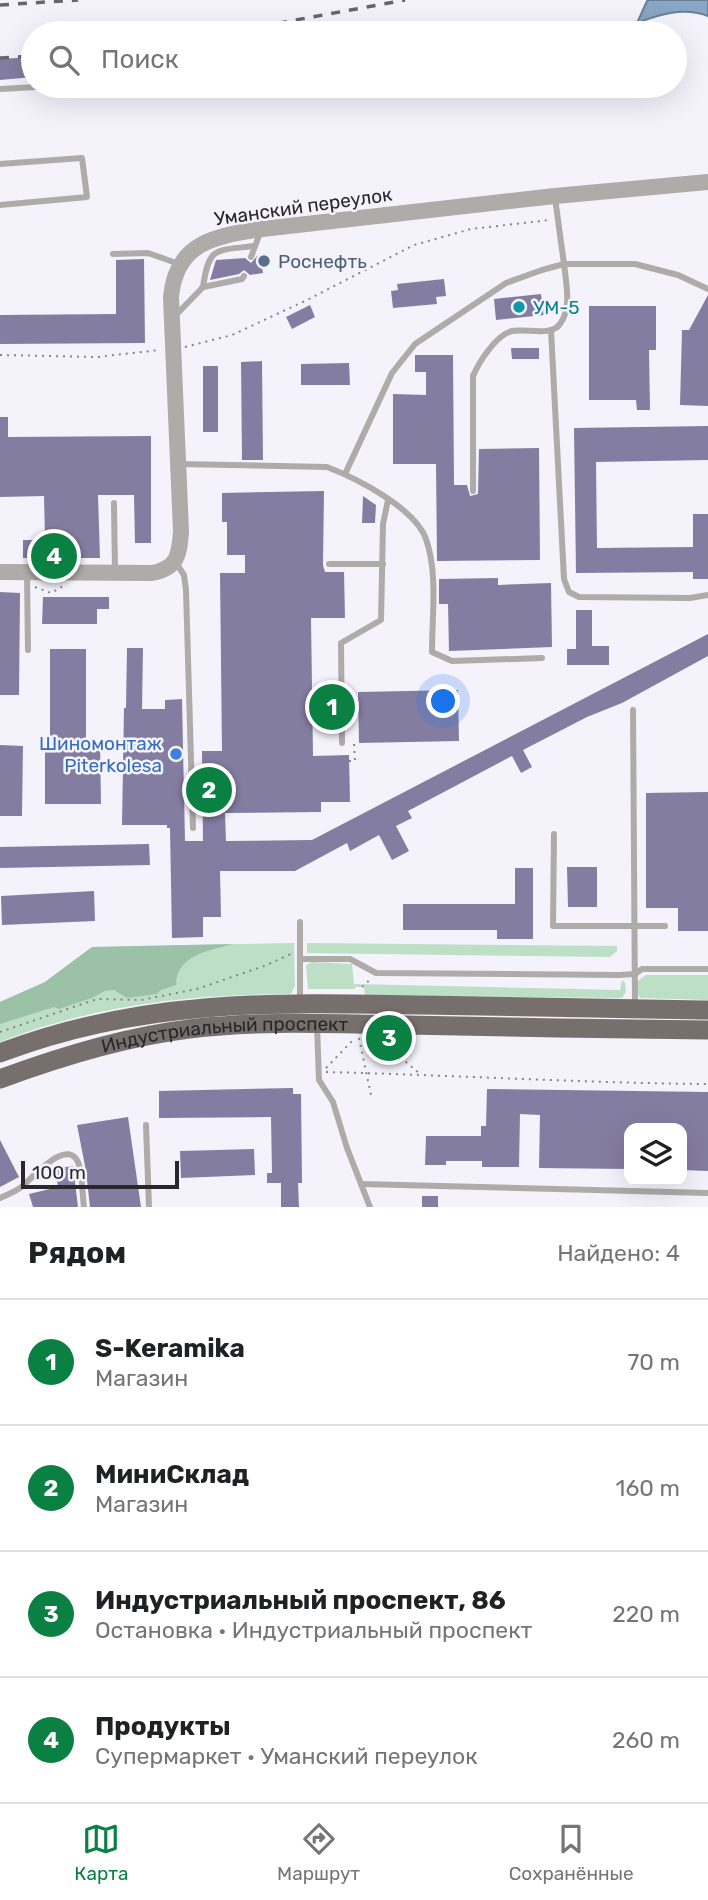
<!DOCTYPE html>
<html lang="ru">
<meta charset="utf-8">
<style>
body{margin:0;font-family:Rubik,sans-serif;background:#f6f6f6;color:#202124}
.controls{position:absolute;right:21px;bottom:21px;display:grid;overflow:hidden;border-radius:14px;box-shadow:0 7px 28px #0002}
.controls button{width:63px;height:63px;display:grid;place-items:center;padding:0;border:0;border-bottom:2px solid #e0e0e0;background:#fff;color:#202124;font:35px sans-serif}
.scale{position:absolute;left:21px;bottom:18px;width:158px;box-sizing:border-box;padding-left:7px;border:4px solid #28272b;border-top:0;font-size:19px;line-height:24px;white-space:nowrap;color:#28272b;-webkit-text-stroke:5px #f4f2fb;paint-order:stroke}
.you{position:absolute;left:444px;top:702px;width:24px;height:24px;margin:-18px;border:5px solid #fff;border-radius:50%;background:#1a73e8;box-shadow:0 0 0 10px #1a73e833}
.badge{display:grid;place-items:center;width:46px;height:46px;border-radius:50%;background:#0b8043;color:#fff;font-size:23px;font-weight:700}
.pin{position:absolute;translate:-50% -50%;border:4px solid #fff;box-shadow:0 2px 7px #0006}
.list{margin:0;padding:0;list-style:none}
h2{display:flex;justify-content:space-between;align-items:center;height:91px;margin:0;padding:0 28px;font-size:30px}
h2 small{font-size:23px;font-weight:400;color:#757577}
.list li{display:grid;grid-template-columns:46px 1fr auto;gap:21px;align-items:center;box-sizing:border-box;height:126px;padding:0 28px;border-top:2px solid #e0e0e0}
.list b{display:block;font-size:26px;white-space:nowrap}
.list p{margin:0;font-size:23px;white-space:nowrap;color:#757577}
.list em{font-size:23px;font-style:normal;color:#757577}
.icon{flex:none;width:38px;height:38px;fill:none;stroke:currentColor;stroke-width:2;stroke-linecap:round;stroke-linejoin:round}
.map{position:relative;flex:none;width:708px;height:1207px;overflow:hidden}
.search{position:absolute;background:#fff;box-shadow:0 7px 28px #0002;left:21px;right:21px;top:21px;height:77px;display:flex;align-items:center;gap:18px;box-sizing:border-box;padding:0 24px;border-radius:38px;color:#757577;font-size:26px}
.sheet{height:595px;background:#fff}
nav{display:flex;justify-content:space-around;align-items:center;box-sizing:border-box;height:98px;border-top:2px solid #e0e0e0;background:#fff;font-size:19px;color:#757577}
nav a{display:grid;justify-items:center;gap:4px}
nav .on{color:#0b8043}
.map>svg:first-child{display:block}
</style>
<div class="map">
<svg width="708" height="1207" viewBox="0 0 708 1207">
<rect width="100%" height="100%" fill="#f4f2fb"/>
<g fill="#bddfc6">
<path d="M294,943l1,43 -4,8c-100,0 -198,11 -291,48v-40l45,-20 47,-35z"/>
<path d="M307,943l310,3v5l-7,6 -303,-4z"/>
<path d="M312,962l40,2 2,20 266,6 2,-10 3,2 1,10 -4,6 -257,-3 -1,-8h-9v2h-47l-2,-24z"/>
<path d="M646,975h62v25l-68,-2 -3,-6 1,-11z"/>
</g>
<path fill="#9bc1a6" d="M234,944c-24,6 -58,11 -58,41l-15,5 -4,4 -30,4 -13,-8 -9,1 -13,7 -33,11 -5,-2 -54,17v-22l45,-20 47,-35z"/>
<path fill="#88a6c5" stroke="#6b8097" stroke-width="2" d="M650,0h58v16c-25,-9 -48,-2 -71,7l10,-22z"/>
<g fill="#847da2">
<path d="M33,57v20l-33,3v-21z"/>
<path d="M266,255l2,11 -6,1 1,6 -13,2 -6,-5 -5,4 -29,6 6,-20 29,-2 6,5 6,-7z"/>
<path d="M144,259l1,84 -145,1v-29l116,-1v-54z"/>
<path d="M444,279l2,17 -10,1 1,7 -44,4 -2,-17 7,-1 -1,-6z"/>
<path d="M541,294l3,21 -48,5 -2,-21z"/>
<path d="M708,295v111l-28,-1 2,-75h7z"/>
<path d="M310,305l5,12 -23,12 -6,-12z"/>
<path d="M589,306h67v44h-7l1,60h-13l-1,-10h-47z"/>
<path d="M511,348h28v11h-27z"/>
<path d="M415,355h38l1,130h13l3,11 8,-2 1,-45 60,-1 1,112 -103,1 -1,-97h-43v-70l33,1v-23h-11z"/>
<path d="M262,361l1,99h-21l-1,-98z"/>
<path d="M349,363l1,22h-49v-21z"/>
<rect x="203" y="366" width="15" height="66"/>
<path d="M0,417h8v20l143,-1v107h-16l-1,-48h-36l2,63h-77v-18h22l-1,-44 -44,1z"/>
<path d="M708,426v34l-112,2 1,86 96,-1v-33h15v65h-15v-7l-117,1 -2,-145z"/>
<path d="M324,491l-1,74 2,7h19l1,46h-34l2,138 36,-1 1,47h-29v10l-96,1 1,28 86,-1 396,-206v22l-86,47 -35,14 -64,33 9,17 -11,6 -9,-17 -104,55 4,7 -16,8 13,25 -17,9 -13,-25 -29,16 -3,-8 -52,28h-75l1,46h-18v20l-31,1 -2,-110h-3v-3h-45l2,-117h2l1,-60h16l-1,61h23v-9l17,-1 3,142h18l-1,-90h20l-2,-178h25v-18h-18v-33h-5v-29z"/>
<path d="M363,496l13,9 -1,18h-13z"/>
<path d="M498,578v7l53,-2 1,64 -103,4 -1,-47h-9v-25z"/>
<path d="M0,592l20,1 -1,102h-19z"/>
<path d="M43,597h66v12h-12v15h-55z"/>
<path d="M576,610h16v36h17v19h-42v-16h9z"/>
<path d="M50,649h36v92h14l1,63h-56v-61h5z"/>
<path d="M458,690l1,51 -100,2 -1,-51z"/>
<path d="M0,745l23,1 -1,70h-22z"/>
<path d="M708,792v139h-30v-23h-32v-115z"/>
<path d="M149,844l1,21 -150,3v-21z"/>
<path d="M567,867h30v40h-29z"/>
<path d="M515,868h18v71h-36v-9h-94v-26h112z"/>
<path d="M94,891l1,30 -93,4 -1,-29z"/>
<path d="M293,1088v6h8l1,89h-4l1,24h-18v-24h-14v-10h5l-1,-56 -112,1v-27z"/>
<path d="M487,1089l221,3v79l-26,-1v-42h-53v41l-90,-1 1,-53 -20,-1 -1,53h-37v-6h-36v4h-21l1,-29h55v-10h5z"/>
<path d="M128,1117l13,90h-51l-4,-36 -9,-46z"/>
<path d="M0,1140l19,37 -19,10z"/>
<path d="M254,1149l1,26 -74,3 -1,-27z"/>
<path d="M73,1166l5,41h-45l-4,-13 29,-7 -3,-18z"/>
<rect x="422" y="1196" width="16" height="11"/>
</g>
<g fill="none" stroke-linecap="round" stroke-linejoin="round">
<g stroke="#86858b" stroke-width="2" stroke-dasharray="2 5" stroke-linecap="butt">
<path d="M185,347l47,-12 75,-35 107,-55 57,-16 79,-9"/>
<path d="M0,355l97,2 62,-7"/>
<path d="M35,587l16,6 14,-8"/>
<path d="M349,761h6l-1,-18h-3"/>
<path d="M362,987l9,-8"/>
<path d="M0,1032l97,-33 44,1 56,-11 67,-23 27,-12"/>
<path d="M359,1038l12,57"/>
<path d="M379,1039l41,35"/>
<path d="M326,1068l28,-29"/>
<path d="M326,1072c127,3 255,11 382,12"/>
</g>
<g stroke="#afaba9" stroke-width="6">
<path d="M0,89l54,-3"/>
<path d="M0,164l82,-6 5,39 -87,8"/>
<path d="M555,198l9,66h71l43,11 30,14"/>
<path d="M113,254l35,-1 31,11"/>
<path d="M251,257l9,-24"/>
<path d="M203,287c6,-42 13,-36 51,-41"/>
<path d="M175,316l28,-29 39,-8 2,-3"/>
<path d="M551,330l13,249 5,13 10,5 111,1 18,-3"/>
<path d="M179,464l148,3c29,11 88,41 99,72 12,34 6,77 6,113l20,9 90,-3"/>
<path d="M345,474l47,-101 23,-29 91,-61 36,-13 22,-6c2,19 8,44 -4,60 -9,13 -34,4 -48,7 -16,4 -33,31 -39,45v115"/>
<path d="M114,503l1,68"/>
<path d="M176,563l8,12 2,15 7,238"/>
<path d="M329,564h54"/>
<path d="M27,574l1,76"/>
<path d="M633,710l2,295"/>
<path d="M342,743l-1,-100 40,-23 2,-96 5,-24"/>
<path d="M554,834l-1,92h112"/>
<path d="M300,922v78"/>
<path d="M300,959h50l26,14 243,2 16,-1 7,-5h66"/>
<path d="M317,1026l2,54 14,22 14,46 23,59"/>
<path d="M146,1125l3,82"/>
<path d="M361,1184l347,9"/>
<path d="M0,1198c7,-3 14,-6 20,-10 12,-9 46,-51 58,-26 5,12 4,32 6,45"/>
</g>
<path stroke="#afaba9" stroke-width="16" d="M0,572l152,1c26,-5 27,-18 29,-41l-10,-235c5,-55 44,-61 91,-68l293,-33 153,-14"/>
<g stroke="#766f6c" stroke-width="19">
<path d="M0,1053c141,-54 274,-51 422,-48 96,2 191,3 286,5"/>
<path id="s1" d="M0,1079c62,-23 124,-42 189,-50 71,-9 145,-5 217,-4 101,2 201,4 302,5"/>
</g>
<g stroke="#67666b" stroke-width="3.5" stroke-dasharray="9 9" stroke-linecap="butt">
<path d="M0,5l78,-5"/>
<path d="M225,33l180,-33"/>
<path d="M0,58l33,-2"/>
</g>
</g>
<circle fill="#5c6f8a" stroke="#f4f2fb" stroke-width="2.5" cx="264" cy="261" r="7"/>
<circle fill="#0f9aa8" stroke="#f4f2fb" stroke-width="2.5" cx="519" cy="307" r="7"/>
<circle fill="#3f7fe0" stroke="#f4f2fb" stroke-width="2.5" cx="176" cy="754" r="7"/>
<g text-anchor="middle" stroke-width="5" stroke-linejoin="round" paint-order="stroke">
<g font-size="19" fill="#28272b" stroke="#f4f2fb">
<text transform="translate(303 206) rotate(-8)" y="7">Уманский переулок</text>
<text dy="7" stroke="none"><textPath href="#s1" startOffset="231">Индустриальный проспект</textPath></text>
</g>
<g font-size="19" fill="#4e5e75" stroke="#f4f2fb" text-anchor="start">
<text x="278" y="268">Роснефть</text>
</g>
<g font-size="19" fill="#0d838f" stroke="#f4f2fb" text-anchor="start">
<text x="533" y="314">УМ-5</text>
</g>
<g font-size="19" fill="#366cbe" stroke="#f4f2fb" text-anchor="end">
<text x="162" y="750">Шиномонтаж<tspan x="162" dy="22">Piterkolesa</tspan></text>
</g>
</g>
</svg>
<div class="controls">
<button><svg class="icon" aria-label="layers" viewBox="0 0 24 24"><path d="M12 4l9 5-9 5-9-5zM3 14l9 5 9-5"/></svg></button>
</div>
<div class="scale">100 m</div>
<div class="you"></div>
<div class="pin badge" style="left:332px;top:707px">1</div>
<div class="pin badge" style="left:209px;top:790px">2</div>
<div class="pin badge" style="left:389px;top:1038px">3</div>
<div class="pin badge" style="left:54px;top:556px">4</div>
<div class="search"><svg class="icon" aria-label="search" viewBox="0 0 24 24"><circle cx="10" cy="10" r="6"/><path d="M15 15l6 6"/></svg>Поиск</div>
</div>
<section class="sheet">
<h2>Рядом<small>Найдено: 4</small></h2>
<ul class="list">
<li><span class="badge">1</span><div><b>S-Keramika</b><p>Магазин</p></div><em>70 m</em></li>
<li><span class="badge">2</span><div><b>МиниСклад</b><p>Магазин</p></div><em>160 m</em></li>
<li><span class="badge">3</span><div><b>Индустриальный проспект, 86</b><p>Остановка · Индустриальный проспект</p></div><em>220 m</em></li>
<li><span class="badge">4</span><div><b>Продукты</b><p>Супермаркет · Уманский переулок</p></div><em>260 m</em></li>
</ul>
</section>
<nav>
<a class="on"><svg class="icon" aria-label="map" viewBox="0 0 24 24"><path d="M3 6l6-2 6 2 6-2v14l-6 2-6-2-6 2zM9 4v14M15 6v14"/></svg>Карта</a>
<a><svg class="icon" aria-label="directions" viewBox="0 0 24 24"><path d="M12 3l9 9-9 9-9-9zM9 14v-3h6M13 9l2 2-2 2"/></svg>Маршрут</a>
<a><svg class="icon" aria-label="saved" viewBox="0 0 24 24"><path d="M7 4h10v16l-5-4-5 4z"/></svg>Сохранённые</a>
</nav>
